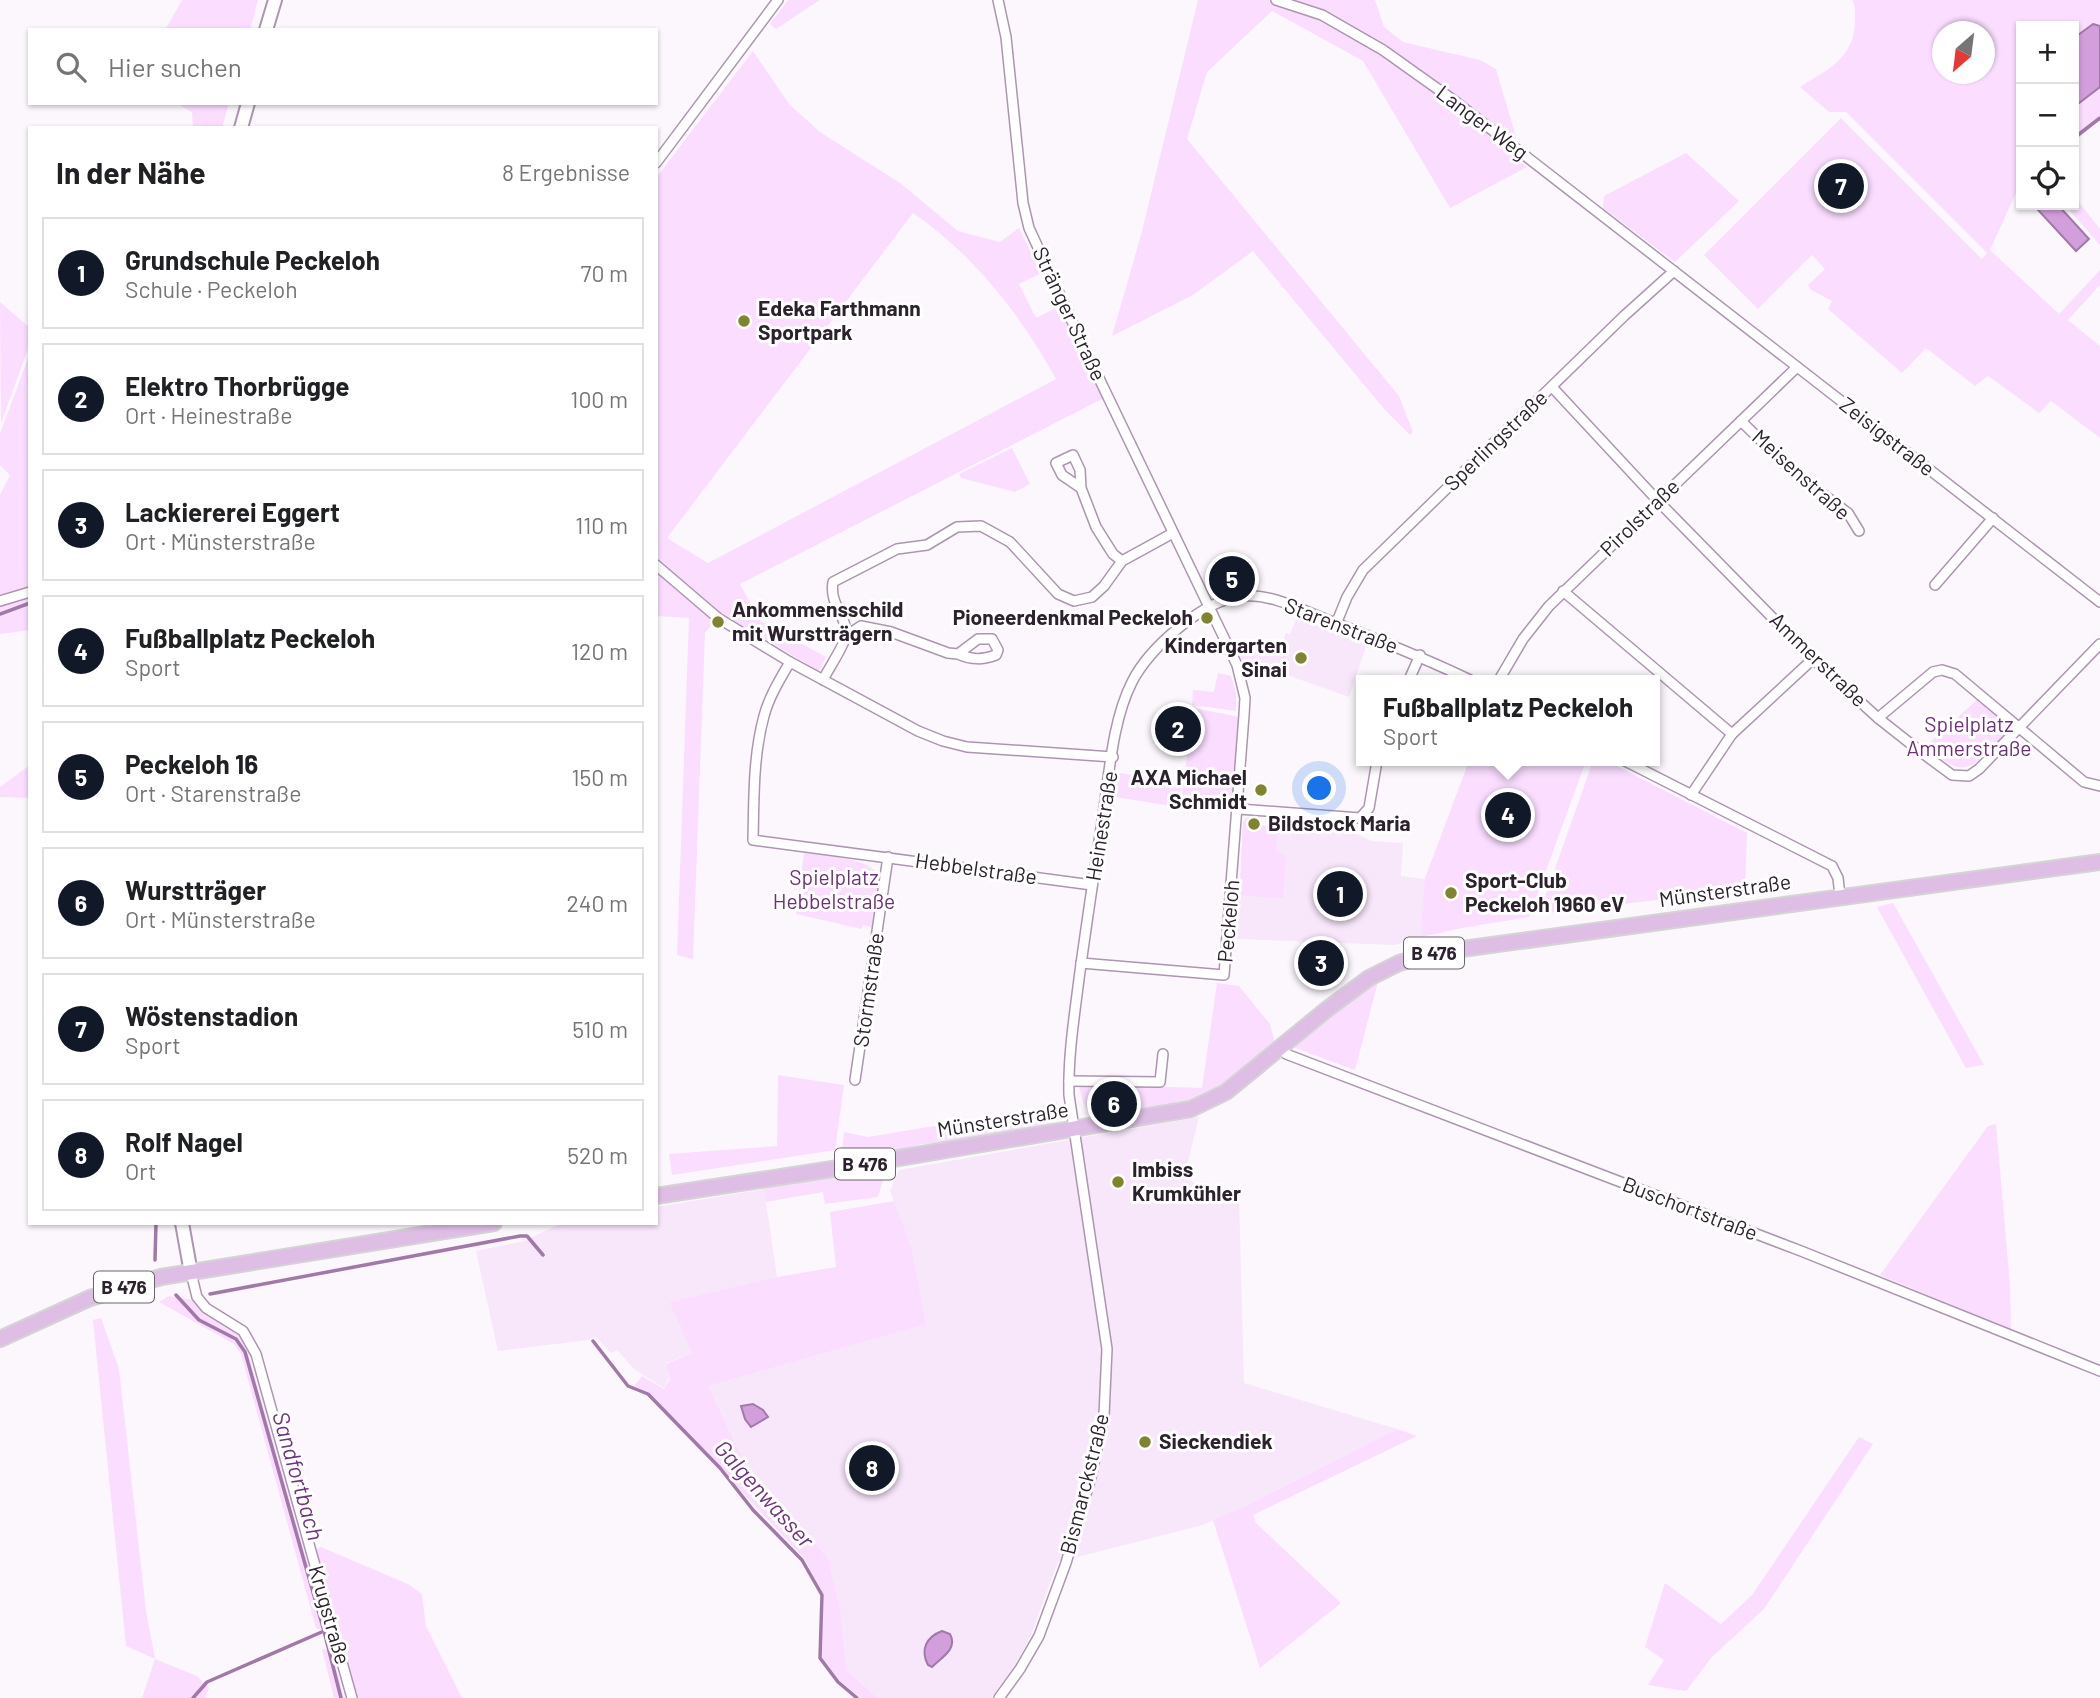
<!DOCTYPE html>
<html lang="de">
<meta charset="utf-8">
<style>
body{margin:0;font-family:Barlow,sans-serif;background:#f2f2f2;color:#202124}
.controls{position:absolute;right:21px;top:21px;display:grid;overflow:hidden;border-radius:0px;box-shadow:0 2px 5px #0004}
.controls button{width:63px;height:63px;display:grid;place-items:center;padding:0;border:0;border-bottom:2px solid #e0e0e0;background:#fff;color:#202124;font:35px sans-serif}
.compass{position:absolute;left:1932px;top:21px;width:63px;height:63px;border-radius:50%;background:#fff;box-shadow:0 2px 5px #0004;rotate:208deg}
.you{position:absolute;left:1320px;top:789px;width:24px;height:24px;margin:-18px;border:5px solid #fff;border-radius:50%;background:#1a73e8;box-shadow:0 0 0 10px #1a73e833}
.badge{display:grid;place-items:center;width:46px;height:46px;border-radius:50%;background:#111827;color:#fff;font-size:23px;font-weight:700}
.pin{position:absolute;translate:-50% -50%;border:4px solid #fff;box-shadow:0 2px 7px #0006}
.popup{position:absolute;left:1356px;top:675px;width:304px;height:91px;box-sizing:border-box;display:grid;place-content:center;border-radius:0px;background:#fff;filter:drop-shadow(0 2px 5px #0005);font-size:23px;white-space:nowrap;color:#757577}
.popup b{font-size:26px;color:#202124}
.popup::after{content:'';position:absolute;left:50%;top:100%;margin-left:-14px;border:14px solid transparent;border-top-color:#fff}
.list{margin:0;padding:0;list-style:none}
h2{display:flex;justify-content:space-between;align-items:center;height:91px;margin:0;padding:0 28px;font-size:30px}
h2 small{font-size:23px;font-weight:400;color:#757577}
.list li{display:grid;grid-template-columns:46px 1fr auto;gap:21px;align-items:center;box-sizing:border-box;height:112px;margin:0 14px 14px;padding:0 14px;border:2px solid #e0e0e0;border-radius:0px}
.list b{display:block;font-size:26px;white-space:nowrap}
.list p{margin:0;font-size:23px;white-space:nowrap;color:#757577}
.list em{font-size:23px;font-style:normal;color:#757577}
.icon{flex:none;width:38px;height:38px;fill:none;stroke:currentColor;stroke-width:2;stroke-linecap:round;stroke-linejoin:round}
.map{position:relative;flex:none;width:2100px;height:1698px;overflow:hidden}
.search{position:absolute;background:#fff;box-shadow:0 2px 5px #0004;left:28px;top:28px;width:630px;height:77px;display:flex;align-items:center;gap:18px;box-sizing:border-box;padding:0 24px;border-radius:0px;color:#757577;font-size:26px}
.panel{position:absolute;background:#fff;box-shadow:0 2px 5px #0004;left:28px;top:126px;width:630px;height:1099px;border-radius:0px}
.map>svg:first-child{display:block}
</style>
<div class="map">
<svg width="2100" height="1698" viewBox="0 0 2100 1698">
<rect width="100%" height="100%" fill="#fcf7fd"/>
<g fill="#f8e6fb">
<path d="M1297,617l70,27 -18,53 -76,-27 -27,5 -9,-27 8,-4 1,-4 32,13 8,-20 4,1z"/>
<path d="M1254,817v8l103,9 14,7 32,2 -2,33 30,4 22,46 -58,19 -158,-6 6,-117 3,-4z"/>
<path d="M1199,1117l-15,62 55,19 5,185 153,46 -149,76 -45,20 -145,37 -27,73 -17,32 -23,31h-113l-32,-28 -5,-57 -13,-55 -82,-95 -38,-77 218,-62 -14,-74 -22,-59 9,-21z"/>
<path d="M764,1189l13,88 -108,25 23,51 -26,10 3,15 -5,10 -30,-19 -17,-19 -6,3 -16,-17 -6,4 -91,11 -22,-100 48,-10 38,-18h94v-16z"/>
</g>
<g fill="#faddff" fill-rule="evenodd">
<path d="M182,0h76l-8,30h-85z"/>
<path d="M788,0h32l-44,29 -6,-5z"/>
<path d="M1198,0h177l9,27 19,15 77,18 16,9 20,68 -10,14 21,16 -77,41 -87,-147 -91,-50 -65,61 -20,67 212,257 14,36 -3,3 -25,-25 -132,-159 -60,44 -81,41 29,-101z"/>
<path d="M1852,0h248v26l-7,-1 -19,13v-12h-53v162l-5,5 -26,57 69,64 41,-44v15l-32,35 32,26v92l-49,-37 -12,12 -51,-37 -13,10 -49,-38 -24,25 -74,-64 4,-8 -21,-11 -3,-5 17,-16 -13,-14 -54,54 -54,-54 137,-137 141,141 5,-6 -141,-141h-17l-29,-25c27,-17 54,-29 55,-65 0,-8 1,-15 -3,-22zM1942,32h42v42h-42z"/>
<path d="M753,51l36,53 31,28 80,51 58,48 42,11 19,-14 22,45 -22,11 17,34 22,-11 46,91 -364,186 19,36 67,37 -7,14 -98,-58 -16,20 -12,326 -16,-4 12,-337 -33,-2v-438zM913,213c62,43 107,101 143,166l-348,184 -41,-25z"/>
<path d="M2100,87v32l-26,23v-35z"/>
<path d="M176,103h53l-7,25h-29l-1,-16z"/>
<path d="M1686,153l53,48 -64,61 -72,-54 1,-12z"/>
<path d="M2074,196l26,33v16l-35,-40h9z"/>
<path d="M0,302l30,26v15l-29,80z"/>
<path d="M30,353v277l-30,4v-139l10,-20 -10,-10v-31z"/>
<path d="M1012,448l18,36 -15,8 -54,-14 -2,-4z"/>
<path d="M1218,673l13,3 5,17v18l-44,-6 1,-15 21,2z"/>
<path d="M1978,699l34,29 -38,36c-18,11 -33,-7 -48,-18z"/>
<path d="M1194,708l46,9 -9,88 -51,2z"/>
<path d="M1469,761h117l-57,156 -67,11 -41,9 4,-59z"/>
<path d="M1593,761h14l140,72 -2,60 -13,-2 -193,23z"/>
<path d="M30,765v33l-30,-1v-10z"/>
<path d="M1119,773l63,9 -4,25 -63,-10z"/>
<path d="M1253,817v8l24,2 -1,26 10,1 -3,44 -43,-3 3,-73 3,-4z"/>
<path d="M804,853c18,3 71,4 74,25 2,14 -4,34 -6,49l-9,-2 -1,4 -66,-15z"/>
<path d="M1893,903l91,162 -18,3 -89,-161z"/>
<path d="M1379,978l-24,92 -62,-23 72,-60z"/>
<path d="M1217,983l22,3 31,38 5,19 -60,50 -19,9 -88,16h-14c-10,-10 -13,-20 -15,-34l123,4z"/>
<path d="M778,1075l66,10 -9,65 -163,25 -3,-21 108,-8z"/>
<path d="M1057,1102l-1,15 -8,11 -88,14 -38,2 -35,9 -46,7 3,-28 24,5 158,-26z"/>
<path d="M1996,1124l14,161 1,45 -131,-55 108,-149z"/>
<path d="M878,1169l5,11 -5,17 -53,7 -2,-12 -57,10 -2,-13z"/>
<path d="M894,1201l18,49 14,74 -218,62 38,78 82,94 13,55 5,57 32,28h-17l-22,-18 -17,-22 2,-63 -20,-37 -156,-166 -14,-6 8,-10 22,13 6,-10 -4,-15 26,-11 -23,-51 108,-25 59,-10 -6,-55z"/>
<path d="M169,1296l23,4 11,12 34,20 8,10 82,290 -11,-4 -75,-274 -7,-10 -75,-42z"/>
<path d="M101,1318l18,51 27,242 9,48 42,17 12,12 -4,10h-63l13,-39 -29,-13 -33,-326z"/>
<path d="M1397,1429l20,7 -164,79 3,8 85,80 -81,65 -47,-148 35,-15z"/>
<path d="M1859,1437l14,7 -109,165 -52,48 -26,34 -38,-6 16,-25 -19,-13 20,-64 56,41 31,-29z"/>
<path d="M321,1547l87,37 14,10 4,32 36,72h-105l-41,-148z"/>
<path d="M322,1649l10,1 12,48h-10z"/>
</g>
<g fill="#d39edc" stroke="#a179a8" stroke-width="2">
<path d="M2093,24l7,2v61l-26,20v-69z"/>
<path d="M2045,205h13l31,34 -13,12 -38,-41z"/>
<path d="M753,1404l10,6 5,7 -17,10 -6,-8 -4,-13z"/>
<path d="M942,1631l8,3c8,15 -8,23 -18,33l-4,-2c-8,-15 -2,-28 14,-34z"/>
</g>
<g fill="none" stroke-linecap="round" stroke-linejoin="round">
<g stroke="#a179a8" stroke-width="3.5">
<path d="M2074,138l26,-20"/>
<path d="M0,614l30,-11"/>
<path d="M155,1260l1,-37"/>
<path d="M210,1294l310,-58h7l16,19"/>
<path d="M176,1295l23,25 37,19 9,13 79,279 17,67"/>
<path d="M593,1341l35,45 20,8 72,74 33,42 49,50 20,35 -2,63 18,24 19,16"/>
<path d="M193,1698l14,-16 117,-51"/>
</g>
<g stroke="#ad95b1" stroke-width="12">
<g id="street">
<path d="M998,0l8,37 17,166 6,25 54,117 154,320 8,33 -1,17 -20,260 -143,-12"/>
<path d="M1276,0l46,15 61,35 73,52 644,500"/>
<path d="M656,163l122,-163"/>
<path d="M1552,387l106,114 155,158 65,59 43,34 31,23 17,1 10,-7 121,-125"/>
<path d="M1741,421l50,49 57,43 11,18"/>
<path d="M1081,488l-1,-18 -7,-15 -17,8 6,12 19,13 15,39 17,27 9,7"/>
<path d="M656,565l62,53 72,44"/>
<path d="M1935,585l58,-67"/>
<path d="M1563,591l169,143"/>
<path d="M0,601l30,-9"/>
<path d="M1336,624l11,-27 16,-27 261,-254 50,-45"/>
<path d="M846,636l15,-10 30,6 57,21 10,1 20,-15h14l6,11 -2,5c-14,5 -24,5 -38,-1"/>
<path d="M823,680c5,-11 22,-35 23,-45 1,-20 -17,-30 -13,-53l64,-33 30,-4 30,-18 24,-1 29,16 48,52 16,7 18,-4 12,-11 18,-25 51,-28"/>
<path d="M1409,680l11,-25"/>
<path d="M1499,680l24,-41 26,-33 248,-239"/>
<path d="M1878,718l55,-46 9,-2 13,4 129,108 16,4"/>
<path d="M1625,761l207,105 6,12 2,18"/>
<path d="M1691,795l41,-61 81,-75"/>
<path d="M1239,809l121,9 9,-10 8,-47"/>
<path d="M1092,885l-339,-45c1,-41 0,-84 11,-124 5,-19 16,-37 26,-54l128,69 25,10 24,6 146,10"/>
<path d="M1282,1047l4,7 515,197 299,120"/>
<path d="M855,1080l33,-223"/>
<path d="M1069,1081l91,1 3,-28"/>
<path d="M191,1273l6,24 9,11 37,23 13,23 96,344"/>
<path d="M999,1698l21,-29 19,-33 27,-73 25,-86 13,-62 3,-66 -38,-254c-1,-39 5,-76 10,-116 7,-52 15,-105 23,-157 7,-45 10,-101 30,-140 17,-34 71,-82 110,-86 28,-3 60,14 86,24 48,19 95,37 142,60"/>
</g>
</g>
<g stroke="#ad95b1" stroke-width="16">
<g id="secondary">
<path d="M266,30l9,-30"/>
<path d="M241,128l7,-25"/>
<path d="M182,1223l9,50"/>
</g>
</g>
<g stroke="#d5d3d5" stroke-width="18">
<g id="primary">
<path d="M656,1196l183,-28 352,-59 35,-17 100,-82 43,-32 30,-15 41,-11 660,-90"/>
<path d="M0,1339l90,-41 71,-21 333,-54"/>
</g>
</g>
<use href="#street" stroke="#fff" stroke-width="9"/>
<use href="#secondary" stroke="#fff" stroke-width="12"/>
<use href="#primary" stroke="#dfbee5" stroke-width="14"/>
</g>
<g fill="#80842e" stroke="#fff" stroke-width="2.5">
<circle cx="744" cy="321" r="7"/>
<circle cx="1207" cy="618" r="7"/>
<circle cx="718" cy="622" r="7"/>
<circle cx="1301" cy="658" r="7"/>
<circle cx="1261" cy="790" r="7"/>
<circle cx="1254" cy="824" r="7"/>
<circle cx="1451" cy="893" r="7"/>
<circle cx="1118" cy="1182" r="7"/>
<circle cx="1145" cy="1442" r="7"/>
</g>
<g text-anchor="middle" stroke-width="6" stroke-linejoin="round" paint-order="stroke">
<g fill="#fff" stroke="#6b646c" stroke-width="2">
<rect x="1404" y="937.5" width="60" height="31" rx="5"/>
<rect x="835" y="1148.5" width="60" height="31" rx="5"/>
<rect x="94" y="1271.5" width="60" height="31" rx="5"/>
</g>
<g font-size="19" font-weight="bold" fill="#2c222d">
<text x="1434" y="960">B 476</text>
<text x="865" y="1171">B 476</text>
<text x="124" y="1294">B 476</text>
</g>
<g font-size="21" fill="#2c222d" stroke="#fff">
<text transform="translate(1482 123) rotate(37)" y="7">Langer Weg</text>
<text transform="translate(1069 314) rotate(65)" y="7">Stränger Straße</text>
<text transform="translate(1887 437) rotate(38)" y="7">Zeisigstraße</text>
<text transform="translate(1496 441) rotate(-44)" y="7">Sperlingstraße</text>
<text transform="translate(1801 475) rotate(42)" y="7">Meisenstraße</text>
<text transform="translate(1640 518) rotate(-44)" y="7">Pirolstraße</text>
<text transform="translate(1341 626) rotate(21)" y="7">Starenstraße</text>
<text transform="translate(1818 660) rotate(44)" y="7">Ammerstraße</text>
<text transform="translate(1102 826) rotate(-81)" y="7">Heinestraße</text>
<text transform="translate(976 869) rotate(8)" y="7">Hebbelstraße</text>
<text transform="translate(1725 891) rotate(-8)" y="7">Münsterstraße</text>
<text transform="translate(1229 921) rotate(-85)" y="7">Peckeloh</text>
<text transform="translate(869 990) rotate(-82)" y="7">Stormstraße</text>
<text transform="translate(1003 1120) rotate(-9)" y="7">Münsterstraße</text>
<text transform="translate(1690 1209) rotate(21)" y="7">Buschortstraße</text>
<text transform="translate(1085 1484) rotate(-76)" y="7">Bismarckstraße</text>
<text transform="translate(329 1615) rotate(74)" y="7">Krugstraße</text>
</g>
<g font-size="21" font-weight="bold" fill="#2c222d" stroke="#fff" text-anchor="start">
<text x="758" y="316">Edeka Farthmann<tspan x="758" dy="24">Sportpark</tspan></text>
<text x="732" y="617">Ankommensschild<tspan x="732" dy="24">mit Wurstträgern</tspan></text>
<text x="1193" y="625" text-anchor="end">Pioneerdenkmal Peckeloh</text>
<text x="1287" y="653" text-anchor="end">Kindergarten<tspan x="1287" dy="24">Sinai</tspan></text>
<text x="1247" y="785" text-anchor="end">AXA Michael<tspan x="1247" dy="24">Schmidt</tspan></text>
<text x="1268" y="831">Bildstock Maria</text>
<text x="1465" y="888">Sport-Club<tspan x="1465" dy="24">Peckeloh 1960 eV</tspan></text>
<text x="1132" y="1177">Imbiss<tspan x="1132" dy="24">Krumkühler</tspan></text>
<text x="1159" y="1449">Sieckendiek</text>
</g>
<g font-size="21" fill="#6e2e79" stroke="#fff">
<text x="1969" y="732">Spielplatz<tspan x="1969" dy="24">Ammerstraße</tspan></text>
<text x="834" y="885">Spielplatz<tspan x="834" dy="24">Hebbelstraße</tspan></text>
</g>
<g font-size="23" font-style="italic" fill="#71327d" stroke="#fff">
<text transform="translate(298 1476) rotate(74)" y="8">Sandfortbach</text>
<text transform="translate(764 1494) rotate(48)" y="8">Galgenwasser</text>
</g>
</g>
</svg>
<div class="controls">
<button>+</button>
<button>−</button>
<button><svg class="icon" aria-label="locate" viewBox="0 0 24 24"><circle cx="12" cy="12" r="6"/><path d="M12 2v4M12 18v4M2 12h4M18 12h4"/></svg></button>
</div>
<svg class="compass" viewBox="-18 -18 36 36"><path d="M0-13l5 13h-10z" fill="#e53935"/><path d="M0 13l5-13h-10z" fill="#757577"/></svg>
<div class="you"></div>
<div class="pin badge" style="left:1340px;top:894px">1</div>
<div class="pin badge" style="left:1178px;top:729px">2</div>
<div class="pin badge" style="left:1321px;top:963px">3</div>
<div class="pin badge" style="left:1508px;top:815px">4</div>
<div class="popup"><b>Fußballplatz Peckeloh</b>Sport</div>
<div class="pin badge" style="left:1232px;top:579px">5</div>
<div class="pin badge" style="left:1114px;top:1104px">6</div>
<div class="pin badge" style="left:1841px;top:186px">7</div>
<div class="pin badge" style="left:872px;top:1468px">8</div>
<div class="search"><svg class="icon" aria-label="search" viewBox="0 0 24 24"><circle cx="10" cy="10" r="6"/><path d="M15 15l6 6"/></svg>Hier suchen</div>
<section class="panel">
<h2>In der Nähe<small>8 Ergebnisse</small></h2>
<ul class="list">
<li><span class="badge">1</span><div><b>Grundschule Peckeloh</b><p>Schule · Peckeloh</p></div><em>70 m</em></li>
<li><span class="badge">2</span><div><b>Elektro Thorbrügge</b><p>Ort · Heinestraße</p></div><em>100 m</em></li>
<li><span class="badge">3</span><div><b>Lackiererei Eggert</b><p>Ort · Münsterstraße</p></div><em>110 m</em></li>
<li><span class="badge">4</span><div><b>Fußballplatz Peckeloh</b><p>Sport</p></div><em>120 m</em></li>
<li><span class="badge">5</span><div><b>Peckeloh 16</b><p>Ort · Starenstraße</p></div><em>150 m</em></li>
<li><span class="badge">6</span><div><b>Wurstträger</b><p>Ort · Münsterstraße</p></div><em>240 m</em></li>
<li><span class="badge">7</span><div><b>Wöstenstadion</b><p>Sport</p></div><em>510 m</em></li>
<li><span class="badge">8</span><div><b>Rolf Nagel</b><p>Ort</p></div><em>520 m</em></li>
</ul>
</section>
</div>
